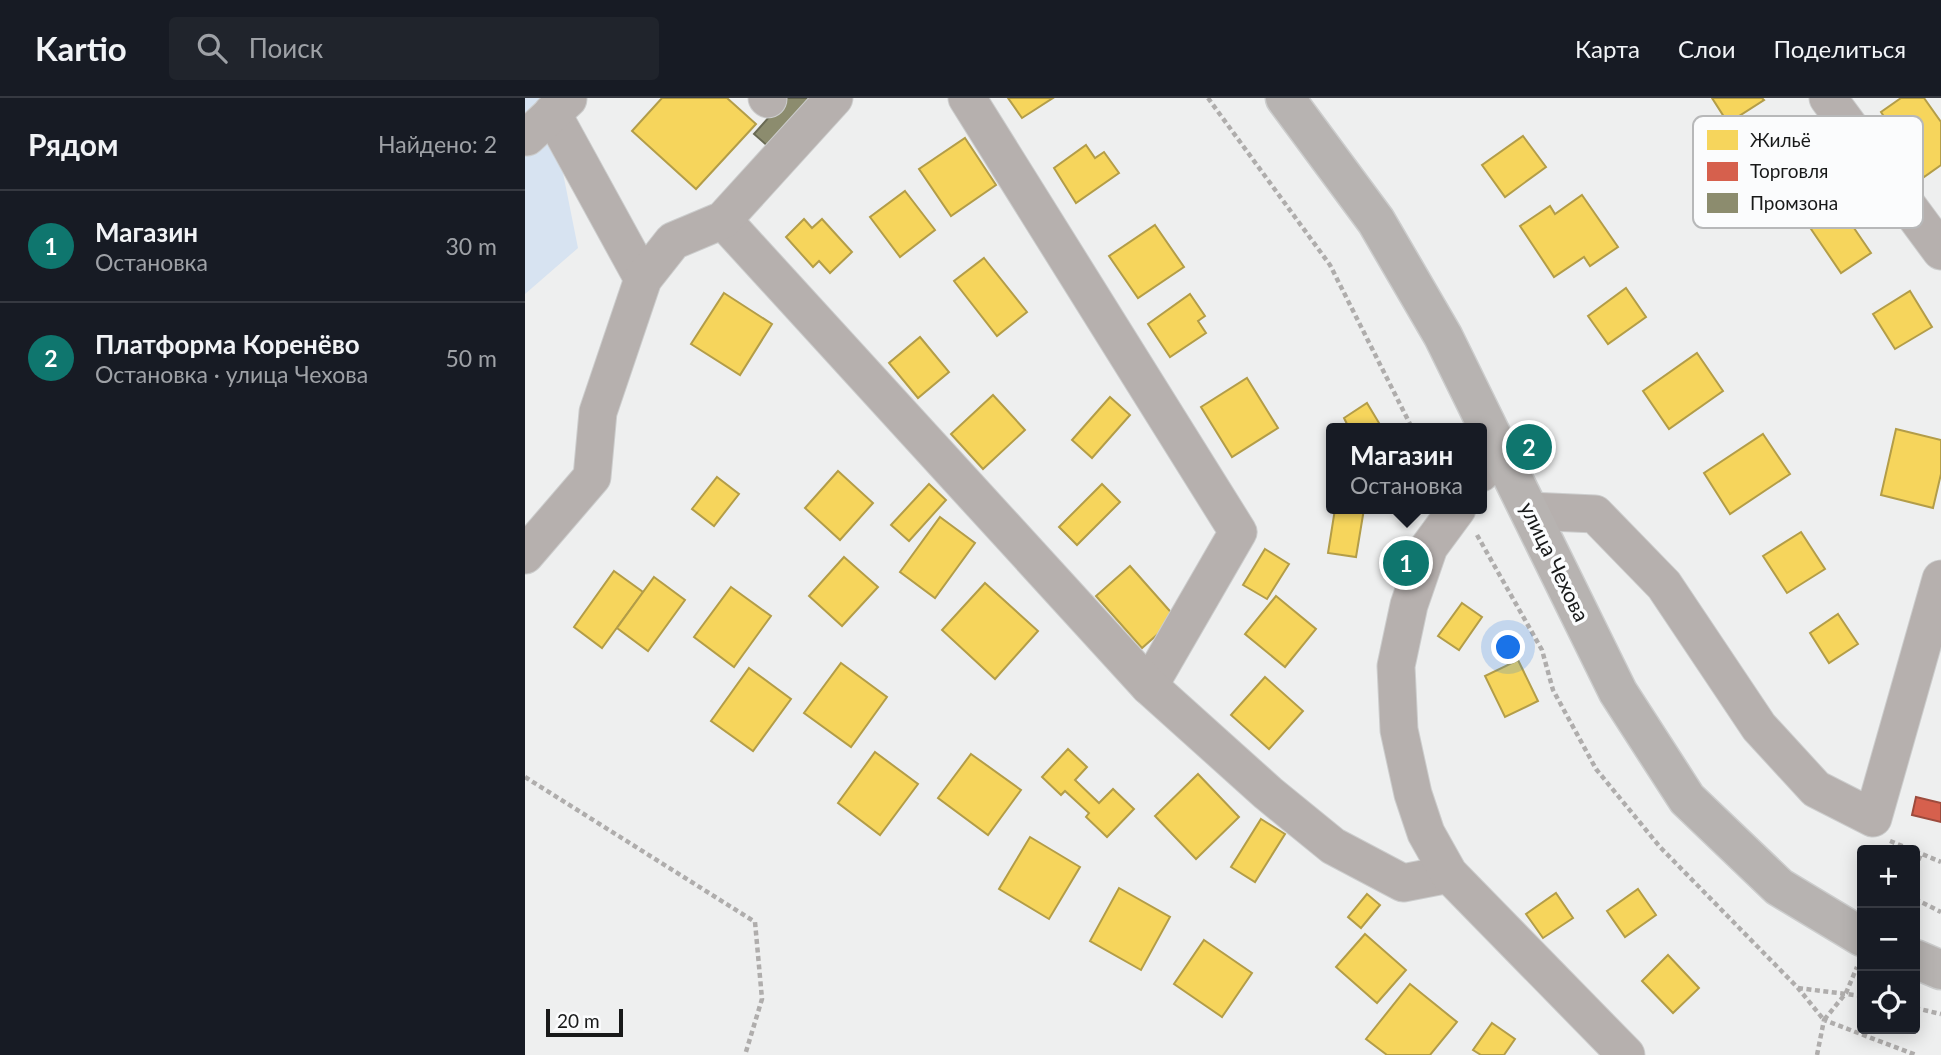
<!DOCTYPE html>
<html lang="ru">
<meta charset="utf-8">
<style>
body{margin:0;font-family:Lato,sans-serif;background:#20242c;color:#f1f3f6}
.controls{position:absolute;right:21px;bottom:21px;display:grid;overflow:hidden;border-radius:7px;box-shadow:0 4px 18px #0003}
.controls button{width:63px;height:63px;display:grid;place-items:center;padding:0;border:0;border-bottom:2px solid #363941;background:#171b24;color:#f1f3f6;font:35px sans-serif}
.scale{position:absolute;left:21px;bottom:18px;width:77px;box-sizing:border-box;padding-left:7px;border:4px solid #181919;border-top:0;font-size:19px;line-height:24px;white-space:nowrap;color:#181919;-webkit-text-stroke:5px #fbfcfd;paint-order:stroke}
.you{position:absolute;left:984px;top:550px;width:24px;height:24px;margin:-18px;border:5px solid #fff;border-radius:50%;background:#1a73e8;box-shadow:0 0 0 10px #1a73e833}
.badge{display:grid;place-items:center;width:46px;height:46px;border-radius:50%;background:#0f766e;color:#fff;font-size:23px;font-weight:700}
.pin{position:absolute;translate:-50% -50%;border:4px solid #fff;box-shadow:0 2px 7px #0006}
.popup{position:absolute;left:801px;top:325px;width:161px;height:91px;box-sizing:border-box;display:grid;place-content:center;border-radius:7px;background:#171b24;filter:drop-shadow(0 2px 5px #0005);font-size:23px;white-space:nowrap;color:#9ea1a6}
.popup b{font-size:26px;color:#f1f3f6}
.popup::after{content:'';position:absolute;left:50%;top:100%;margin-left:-14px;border:14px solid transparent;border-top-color:#171b24}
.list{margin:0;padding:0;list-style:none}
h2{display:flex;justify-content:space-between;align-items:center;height:91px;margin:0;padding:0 28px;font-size:30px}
h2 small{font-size:23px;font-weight:400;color:#9ea1a6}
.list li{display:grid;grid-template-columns:46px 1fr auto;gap:21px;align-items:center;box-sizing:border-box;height:112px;padding:0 28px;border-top:2px solid #363941}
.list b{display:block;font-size:26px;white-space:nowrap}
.list p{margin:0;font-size:23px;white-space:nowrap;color:#9ea1a6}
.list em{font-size:23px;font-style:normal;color:#9ea1a6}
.icon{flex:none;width:38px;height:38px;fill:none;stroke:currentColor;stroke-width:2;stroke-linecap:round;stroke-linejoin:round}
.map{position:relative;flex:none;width:1416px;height:957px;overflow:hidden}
header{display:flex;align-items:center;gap:42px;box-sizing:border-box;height:98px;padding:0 35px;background:#171b24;border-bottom:2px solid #363941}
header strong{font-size:33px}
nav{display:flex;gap:38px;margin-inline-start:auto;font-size:24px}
.search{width:490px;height:63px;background:#20242c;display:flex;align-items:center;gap:18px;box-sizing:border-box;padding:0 24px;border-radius:7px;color:#9ea1a6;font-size:26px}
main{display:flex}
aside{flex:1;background:#171b24}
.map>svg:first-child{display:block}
</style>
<header>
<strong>Kartio</strong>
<div class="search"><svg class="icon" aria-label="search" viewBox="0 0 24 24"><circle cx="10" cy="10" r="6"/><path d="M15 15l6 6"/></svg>Поиск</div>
<nav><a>Карта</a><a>Слои</a><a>Поделиться</a></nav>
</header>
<main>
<aside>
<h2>Рядом<small>Найдено: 2</small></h2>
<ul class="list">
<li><span class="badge">1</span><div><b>Магазин</b><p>Остановка</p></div><em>30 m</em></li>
<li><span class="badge">2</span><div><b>Платформа Коренёво</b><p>Остановка · улица Чехова</p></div><em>50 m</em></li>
</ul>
</aside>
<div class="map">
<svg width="1416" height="957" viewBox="0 0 1416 957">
<rect width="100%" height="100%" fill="#eeefef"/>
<path fill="#d7e3f1" d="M0,0h23l30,150 -53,46z"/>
<g fill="#f6d55c" stroke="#b39d48" stroke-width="2">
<path d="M137,0h65l29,26 -60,65 -64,-58z"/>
<path d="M483,0h45l-31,20z"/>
<path d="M1187,0h50l2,2 -36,23z"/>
<path d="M1376,0h23l17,24v43l-17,12 -43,-65z"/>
<path d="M998,38l23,31 -41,30 -23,-32z"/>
<path d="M440,40l31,47 -45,31 -32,-47z"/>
<path d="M1268,45l20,30 -47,32 -20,-30z"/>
<path d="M561,47l9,13 9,-6 15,21 -43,30 -22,-35z"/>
<path d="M380,93l30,39 -35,27 -30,-40z"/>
<path d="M1057,97l36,52 -28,19 -6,-9 -30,20 -34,-51 30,-20 5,8z"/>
<path d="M1316,111l30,44 -30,20 -30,-44z"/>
<path d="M279,121l8,9 10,-9 30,33 -22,21 -11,-12 -6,6 -27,-30z"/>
<path d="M630,127l29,42 -46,31 -29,-42z"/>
<path d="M459,160l43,54 -30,24 -43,-55z"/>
<path d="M1101,190l20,29 -38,27 -20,-28z"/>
<path d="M1385,193l22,36 -37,22 -22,-35z"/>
<path d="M199,195l48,31 -32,51 -49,-31z"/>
<path d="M665,196l15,22 -7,5 8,12 -36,24 -22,-33z"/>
<path d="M395,239l29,35 -31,26 -29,-35z"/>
<path d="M1172,255l26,38 -54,38 -26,-38z"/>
<path d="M722,280l31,50 -46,29 -31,-50z"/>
<path d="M468,297l32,35 -42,39 -32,-35z"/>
<path d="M585,299l20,18 -38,43 -20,-18z"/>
<path d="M842,305l15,25h-33l-5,-10z"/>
<path d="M1371,331l45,11v34l-8,34 -52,-13z"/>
<path d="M1238,336l27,40 -60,40 -26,-41z"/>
<path d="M313,373l35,32 -33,37 -35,-32z"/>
<path d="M192,379l22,17 -25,32 -22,-17z"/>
<path d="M404,386l17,16 -37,41 -18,-16z"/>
<path d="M577,386l18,18 -43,43 -18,-18z"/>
<path d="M810,411h29l-8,48 -28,-4z"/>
<path d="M415,419l35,26 -40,55 -35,-26z"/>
<path d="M1276,434l24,37 -38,24 -24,-37z"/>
<path d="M740,451l24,15 -22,35 -24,-14z"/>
<path d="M319,459l34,30 -36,39 -33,-30z"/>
<path d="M605,468l46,52 -34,30 -46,-52z"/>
<path d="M89,473l29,21 -41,56 -28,-21z"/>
<path d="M129,479l31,23 -37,51 -31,-23z"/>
<path d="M460,485l53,48 -43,48 -53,-49z"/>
<path d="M206,489l40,29 -37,51 -40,-30z"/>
<path d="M751,498l40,33 -31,38 -40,-33z"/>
<path d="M937,505l20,14 -23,33 -21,-14z"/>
<path d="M1313,516l20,30 -29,19 -19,-30z"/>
<path d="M993,562l20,41 -33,16 -20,-41z"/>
<path d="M316,565l46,34 -36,50 -47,-34z"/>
<path d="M224,570l42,31 -38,52 -42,-30z"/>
<path d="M740,579l38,34 -34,38 -38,-34z"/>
<path d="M543,651l19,18 -12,13 24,23 14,-14 21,20 -27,28 -21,-20 3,-4 -24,-22 -4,4 -19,-18z"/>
<path d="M350,654l43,32 -38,51 -42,-32z"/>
<path d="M446,656l50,36 -33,45 -50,-37z"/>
<path d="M673,676l41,43 -43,42 -41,-43z"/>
<path d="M736,721l24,15 -30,48 -24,-15z"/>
<path d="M505,739l50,30 -31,52 -50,-30z"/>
<path d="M594,790l51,29 -29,53 -51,-29z"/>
<path d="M1113,791l18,26 -31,22 -18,-26z"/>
<path d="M1031,795l17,25 -30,20 -17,-24z"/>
<path d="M842,796l13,11 -19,23 -13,-11z"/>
<path d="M840,836l41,36 -29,33 -41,-36z"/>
<path d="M679,842l48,33 -30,44 -48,-33z"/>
<path d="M1143,857l31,33 -26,25 -31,-32z"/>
<path d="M885,886l47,38 -27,33h-43l-21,-16z"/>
<path d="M967,925l23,16 -11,16h-23l-8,-5z"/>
</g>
<path fill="#d6604d" stroke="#9d4b3d" stroke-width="2" d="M1391,699l25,6v19l-29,-7z"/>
<path fill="#8c8c6e" stroke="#696a54" stroke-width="2" d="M261,0h29l-45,50 -16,-14z"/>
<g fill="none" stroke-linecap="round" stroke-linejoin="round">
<g stroke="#cccdcd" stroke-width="39">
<g id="minor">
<path d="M242,0l1,1"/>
<path d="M442,0l271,434 -89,154"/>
<path d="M1303,0l113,153"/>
<path d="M27,15l91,166"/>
<path d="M2,39l41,-38"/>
<path d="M198,122l426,466 119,107 65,53 70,37 46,-9"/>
<path d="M956,375l18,-25"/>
<path d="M932,411l-28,38 -20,58 -13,61 3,64 14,64 13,39 23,41 177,181"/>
<path d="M1004,413l66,3 69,71 95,142 57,62 57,29 68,-239"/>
<path d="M0,457l67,-78 6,-65 45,-133 30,-38 50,-21 111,-122"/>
</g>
</g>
<g stroke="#cccdcd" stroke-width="41">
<g id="major">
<path d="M760,0l91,123 67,115 175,356 69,107 92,88 83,50"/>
<path d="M1390,861l26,11"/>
</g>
</g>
<g stroke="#afadac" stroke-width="4.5" stroke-dasharray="5 3.5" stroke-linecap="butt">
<path d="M683,0l122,167 82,163"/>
<path d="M952,437l65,115 11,40 43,79 64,78 138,141 26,32 22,-27 11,-26"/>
<path d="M0,679l230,145 7,77 -17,56"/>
<path d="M1365,743l22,9"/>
<path d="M1390,753l26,11"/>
<path d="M1390,770l6,-14"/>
<path d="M1390,801l26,13"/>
<path d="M1273,890l64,8"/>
<path d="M1390,910l26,6"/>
<path d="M1292,957l7,-35 92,35"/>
</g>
<use href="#minor" stroke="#b6b0ae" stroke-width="37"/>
<use href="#major" stroke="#b7b3b1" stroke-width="38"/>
</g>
<g text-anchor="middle" stroke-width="7" stroke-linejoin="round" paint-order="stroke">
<g font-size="21" fill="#181919" stroke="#fbfcfd">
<text transform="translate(1029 464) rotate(64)" y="7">улица Чехова</text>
</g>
</g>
<rect x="1168" y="18" width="230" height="112" rx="10" fill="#fbfcfd" stroke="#b7b8b9" stroke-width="2"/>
<rect x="1182" y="32" width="31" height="20" fill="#f6d55c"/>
<rect x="1182" y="64" width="31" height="19" fill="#d6604d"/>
<rect x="1182" y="95" width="31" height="20" fill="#8c8c6e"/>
<g font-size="19" fill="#181919">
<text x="1225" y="49">Жильё</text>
<text x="1225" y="80">Торговля</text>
<text x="1225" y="112">Промзона</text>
</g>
</svg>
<div class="controls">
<button>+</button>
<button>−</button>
<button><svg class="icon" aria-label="locate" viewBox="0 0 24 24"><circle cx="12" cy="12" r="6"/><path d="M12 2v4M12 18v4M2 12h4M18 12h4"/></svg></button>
</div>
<div class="scale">20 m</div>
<div class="you"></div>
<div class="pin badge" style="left:881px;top:465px">1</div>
<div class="popup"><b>Магазин</b>Остановка</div>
<div class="pin badge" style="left:1004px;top:349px">2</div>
</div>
</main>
